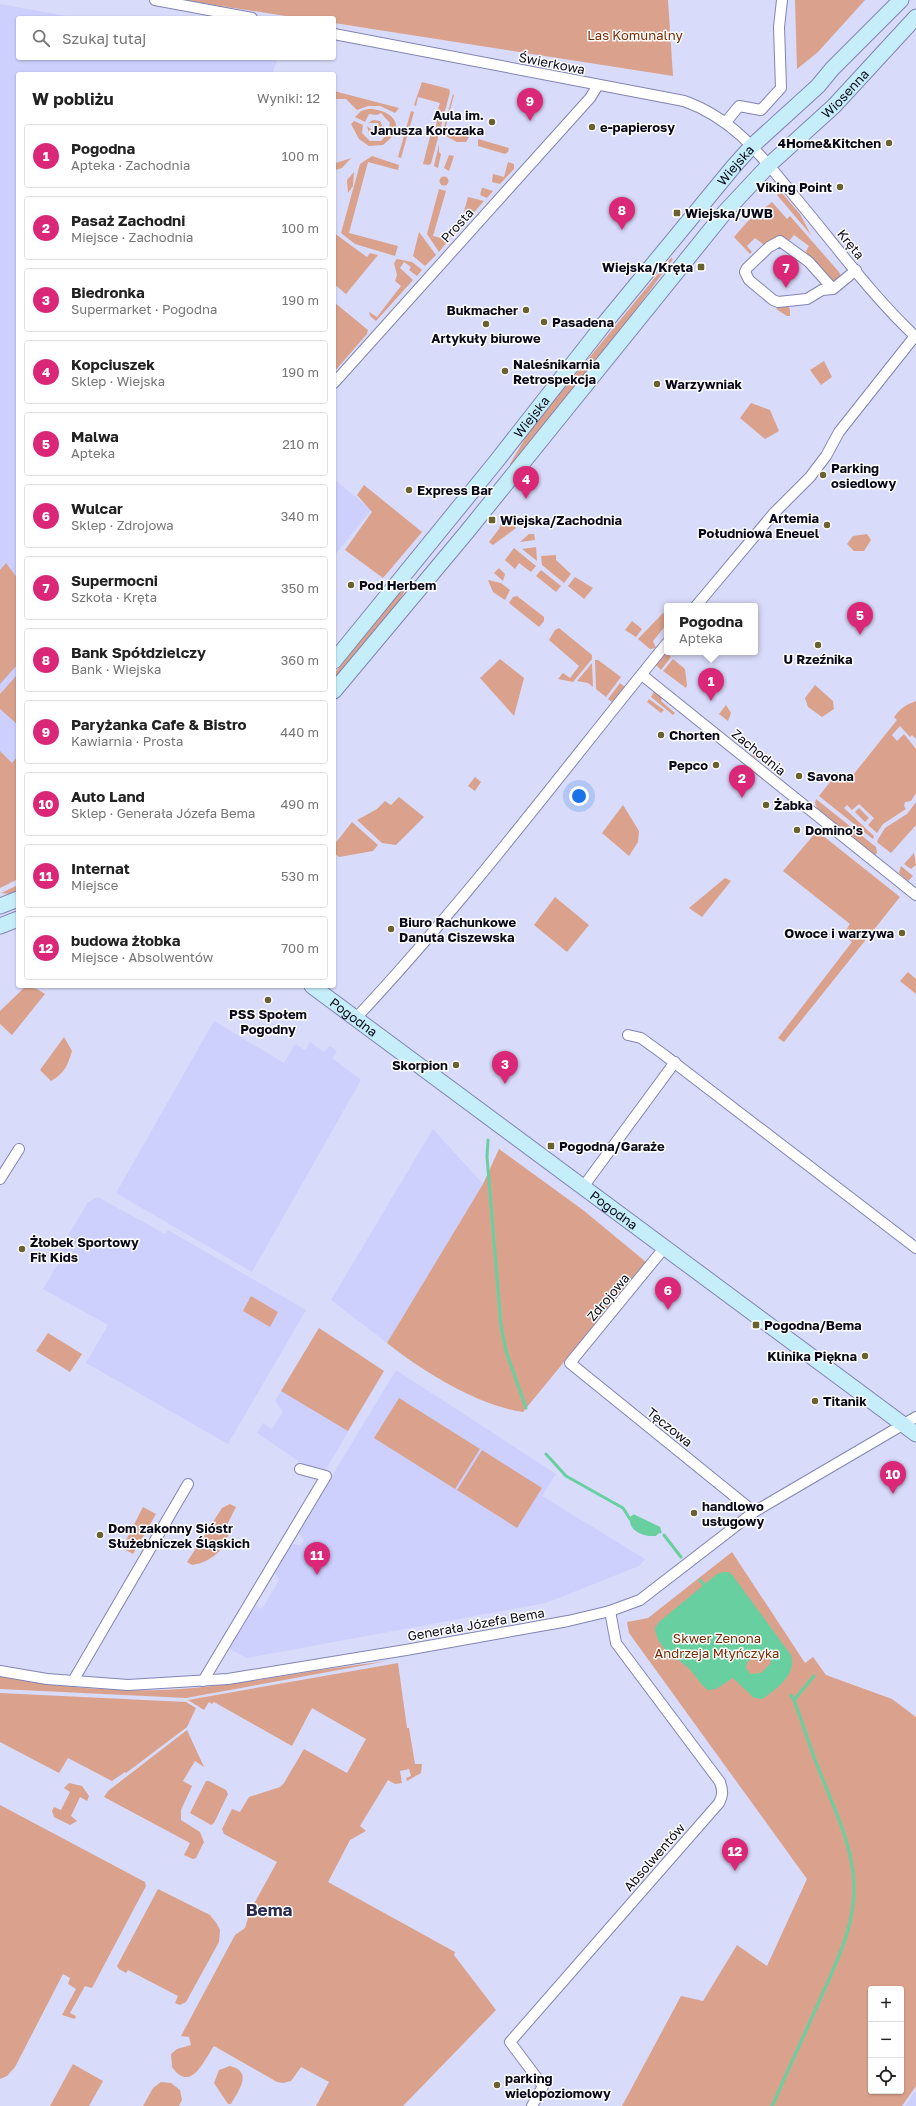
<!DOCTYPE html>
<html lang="pl">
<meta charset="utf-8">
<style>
body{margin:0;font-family:"Golos Text",sans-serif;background:#f6f6f6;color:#222}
.controls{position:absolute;right:12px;bottom:12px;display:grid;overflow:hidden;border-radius:4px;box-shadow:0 1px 3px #0004}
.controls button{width:36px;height:36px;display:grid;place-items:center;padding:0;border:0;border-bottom:1px solid #e0e0e0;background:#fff;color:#222;font:20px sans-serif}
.you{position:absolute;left:579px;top:796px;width:14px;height:14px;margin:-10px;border:3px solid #fff;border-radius:50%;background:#1a73e8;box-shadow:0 0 0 6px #1a73e833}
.badge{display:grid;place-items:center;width:26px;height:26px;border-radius:50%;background:#db2777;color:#fff;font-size:13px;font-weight:700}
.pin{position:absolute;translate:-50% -33px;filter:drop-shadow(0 1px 2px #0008)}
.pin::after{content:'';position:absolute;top:21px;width:14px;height:12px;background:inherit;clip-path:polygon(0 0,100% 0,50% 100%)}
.popup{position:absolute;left:664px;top:603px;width:94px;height:52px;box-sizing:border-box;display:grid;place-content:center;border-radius:4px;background:#fff;filter:drop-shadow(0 1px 3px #0005);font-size:13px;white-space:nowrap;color:#767676}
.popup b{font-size:15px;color:#222}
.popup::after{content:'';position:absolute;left:50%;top:100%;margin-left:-8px;border:8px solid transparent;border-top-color:#fff}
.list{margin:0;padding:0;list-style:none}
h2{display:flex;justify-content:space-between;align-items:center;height:52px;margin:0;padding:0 16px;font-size:17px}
h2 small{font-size:13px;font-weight:400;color:#767676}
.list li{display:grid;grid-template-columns:26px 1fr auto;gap:12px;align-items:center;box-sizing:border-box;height:64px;margin:0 8px 8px;padding:0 8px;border:1px solid #e0e0e0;border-radius:4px}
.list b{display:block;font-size:15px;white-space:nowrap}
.list p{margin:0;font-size:13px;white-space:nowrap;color:#767676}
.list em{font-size:13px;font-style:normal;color:#767676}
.icon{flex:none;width:22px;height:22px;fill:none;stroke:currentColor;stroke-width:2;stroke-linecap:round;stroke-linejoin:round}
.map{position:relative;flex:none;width:916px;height:2106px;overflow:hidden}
.search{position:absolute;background:#fff;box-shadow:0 1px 3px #0004;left:16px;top:16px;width:320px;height:44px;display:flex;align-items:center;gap:10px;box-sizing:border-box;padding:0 14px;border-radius:4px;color:#767676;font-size:15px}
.panel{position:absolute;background:#fff;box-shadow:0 1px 3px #0004;left:16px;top:72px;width:320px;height:916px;border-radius:4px}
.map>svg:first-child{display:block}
</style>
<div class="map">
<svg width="916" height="2106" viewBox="0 0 916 2106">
<rect width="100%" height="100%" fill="#d9dbfa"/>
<g fill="#cdd0fd">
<path d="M0,4l78,14h-60v40h260l-6,16h-254v805l-18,9z"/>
<path d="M334,479l37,31 -37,46z"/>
<path d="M214,1021l70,42 11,-19 10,6 5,-8 14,10 6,-6 7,5 -5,7 29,22 -109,192 -136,-79z"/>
<path d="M433,1129l50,55 -96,159 -56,-43z"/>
<path d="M98,1197l67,37 3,-4 138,80 -78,134 -142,-81 22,-38 -65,-36 17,-29 -2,-7 30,-51z"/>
<path d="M319,1328l65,43 -58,98 -22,-4 -47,-32 6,-10 9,6 11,-17 -8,-11z"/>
<path d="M396,1370l160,104 -14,22 103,63 -6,7 -93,37 -299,55 -20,-10 27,-43 8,4 17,-29 -5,-9 17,-27 10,1 3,-5 -6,-8z"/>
<path d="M916,2090v16h-11z"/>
</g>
<g fill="#daa28c" fill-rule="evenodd">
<path d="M182,0h486l5,76 -339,-53v-5h-35z"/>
<path d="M795,0h70l-47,52 -21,17z"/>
<path d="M422,82l27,7 1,3 -19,72 -3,1 -5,-1 10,-39 3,1 1,-6 -2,-1 5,-16 -22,-6 -2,9 -2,-1z"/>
<path d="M334,91l65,17 -4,5 -15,-7h-12l-11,4 -11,-11h-12z"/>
<path d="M453,94l1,1 -9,35 24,7 -3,5h-9l-15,-8z"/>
<path d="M368,109c13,-1 34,8 27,24l-7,-2 2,-8 -9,-10 -4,2 -8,-1 -4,8 -10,-5 6,-6z"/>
<path d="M411,111l3,1 -13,46 -3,-1z"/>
<path d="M373,120l7,1 4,8 -4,-1 -2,-5h-10z"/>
<path d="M354,121l9,4 -1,8 8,8h11l6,-7 6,2 -10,9 -14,1 -10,-7 -8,-15z"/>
<path d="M367,126l7,6h9l-9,4 -5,-3z"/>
<path d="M478,139l31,9 -1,4 -3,2 -27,-8z"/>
<path d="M439,144v8l2,2 -3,14 -4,-2z"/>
<path d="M449,155l5,1 -5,15 -5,-3z"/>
<path d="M372,156l27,9 -1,5 -30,-8 -19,71 49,13 -3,10 -40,-12 -14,-11 19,-69z"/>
<path d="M351,158l-9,10 -7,2 1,-7z"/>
<path d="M508,162l6,2v5l-14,15 -8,-2 1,-8 11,3z"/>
<path d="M354,172l-1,14 -5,7 -1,-13z"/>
<circle cx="444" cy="181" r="4.5"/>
<path d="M482,188h1l10,3 -6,7 -7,-3z"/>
<path d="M439,189l7,2 -13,45 8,2 5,5 -7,9 -12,-18z"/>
<path d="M781,192l19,22 11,21 -34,-40z"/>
<path d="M468,197l16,4 -32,36h-2l3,-11h7z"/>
<path d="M772,202l15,17 3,-3 49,56 2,4 -5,5h-5l-24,-27 -1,-3 3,-5 -15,-11 -4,5 -14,-2 -12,7 -9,-7 -8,8 5,6 -2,2 -16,-17 13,-15z"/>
<path d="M419,232l17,23 -11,11 -12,-10z"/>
<path d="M334,233l33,24 3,-4 8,2 -32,39 -12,-10z"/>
<path d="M671,258l2,1 -55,75 -107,132 -1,-2 20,-34z"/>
<path d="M397,259l15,3 10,8 -5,6 -8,-6 2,-3 -7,-5 -4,6 13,12 -37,41 -6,-5 -1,-4 8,5 24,-31 -6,-5 2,-6 -3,-12z"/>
<path d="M335,303l33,27 -1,4 -33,38z"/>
<path d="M786,305l4,4v7h-3l-11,-7 3,-3z"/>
<path d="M824,361l8,16 -11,8 -11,-15z"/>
<path d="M751,403l19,7 9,21 -14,8 -25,-21z"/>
<path d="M364,485l58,47 -39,46 -38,-28 27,-38 -15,-17z"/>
<path d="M503,517l6,2 7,9 -23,17 -4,-3 10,-13z"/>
<path d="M529,534h5l1,6 -15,2z"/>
<path d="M867,534l4,6 -7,11h-10l-7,-7 6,-8z"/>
<path d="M536,547l1,14 -15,-12z"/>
<path d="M514,548l22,18 -5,6 -12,-9 -4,6 -9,-8 -1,-1z"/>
<path d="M556,555v5l15,14 -7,9 -22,-18 -1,-9z"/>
<path d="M6,563l12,16v85l-18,20v-114z"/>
<path d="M499,568l6,6 -2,7 -9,-8z"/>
<path d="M541,570l20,16 -5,6 -20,-16z"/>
<path d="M575,577l18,11 -9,11 -16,-13z"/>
<path d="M488,580l13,3 9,7 -5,10 -12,-8z"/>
<path d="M406,584l2,2 -19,31 -55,66v-9z"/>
<path d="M517,596l27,21v4l-5,6 -30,-24 4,-6z"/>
<path d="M663,613l4,4v7l-14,17 3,7 -6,1 -12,-10z"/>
<path d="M632,621l10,8 -6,8 -11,-7z"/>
<path d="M559,628l33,27v4l-19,23 -15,-3 5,-6 7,5 9,-12 -30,-26 6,-10z"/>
<path d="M666,652l5,5 -10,13 -5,-5z"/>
<path d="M500,659l24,19 -10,38 -34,-38z"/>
<path d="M673,659l12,10 2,16 -1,3 -23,-17z"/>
<path d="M595,660h3l23,17 -15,20 -10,-8z"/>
<path d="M592,663l1,24 -5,-4 -11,-2z"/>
<path d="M18,674v51l-18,-16v-15z"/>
<path d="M620,683l5,4 -13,15 -4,-3z"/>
<path d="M815,685l18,16 1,8 -12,8 -14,-10 -3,-9z"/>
<path d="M654,691l8,6 -1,4 14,12 -2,2 -22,-18z"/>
<path d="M649,699l15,11 -3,3 -14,-11z"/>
<path d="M916,701v38l-4,-4 -2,2 -10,-11 -8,9 5,6 7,-7 12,15v44l-5,8 -6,1 -1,4 2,3 -23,15 -6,9 -9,-8 6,-7 -15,-14 -7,6 -5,-5 -3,3 30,28 -1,3 -54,-43 19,-24 11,8 48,-60 -3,-3c7,-9 11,-12 22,-16z"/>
<path d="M726,705l5,8 -3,8 -9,-7z"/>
<path d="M755,750l6,8 5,-5 2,2c-6,5 -11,5 -17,0z"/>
<path d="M0,751l12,12 6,-7v123l-18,9z"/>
<path d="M475,777l6,5 -6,9 -7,-5z"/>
<path d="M399,797l25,20 -28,28 -14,-2 -25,-23 20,-11 8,-8 6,4z"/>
<path d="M816,799l60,48 1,6 -2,2 -58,-47 -2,-5z"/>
<path d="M916,802v23l-25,28 -13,-10 -1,-2 8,-13 22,-14z"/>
<path d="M623,805l16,26 -1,11 -9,14 -27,-23z"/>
<path d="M859,808l10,10 -4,4 -10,-10z"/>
<path d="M352,822l26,23 -5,6 -34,6 -5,-4v-8z"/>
<path d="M817,831l83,66 -116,145 -6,-4 74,-96 -9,-8 7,-10 -67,-53z"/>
<path d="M914,853l2,12 -5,4 -7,-5z"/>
<path d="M901,866l12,10 -5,5 -9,-8z"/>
<path d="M725,878l6,3 -29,36 -13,-9z"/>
<path d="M18,885v5l-8,4 -9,-1z"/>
<path d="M555,897l34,28 -22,27 -33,-27z"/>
<path d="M908,972l8,7v15l-16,-13z"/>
<path d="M26,986l11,3 8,5 -33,41 -12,-11v-13z"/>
<path d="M64,1037l8,14c-4,14 -8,23 -21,30l-11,-11z"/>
<path d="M499,1149l84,61 63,52 -123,150c-44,-6 -101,-41 -136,-69l96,-159z"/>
<path d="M251,1296l27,16 -8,15 -27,-16z"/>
<path d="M319,1328l65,43 -36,60 -67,-40z"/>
<path d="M48,1333l34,21 -12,18 -34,-21z"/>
<path d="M399,1398l81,51 -25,40 -81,-51z"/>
<path d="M482,1450l60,38 -25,40 -60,-38z"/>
<path d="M230,1504l6,3 -9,18 3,4c-4,20 -18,33 -38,36l-5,-3 35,-54z"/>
<path d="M143,1507l13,7 -23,40 -11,-6z"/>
<path d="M732,1552l73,111 8,-6 13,18 66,24 24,18v369l-14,20h-280l59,-110 22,5 34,-56 30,21 40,-87 -178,-246 -2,-11 21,-4zM871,1989h30v102h-30z"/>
<path d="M388,1661l-202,37 -186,-9v-13c63,12 129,18 193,12 65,-6 130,-20 195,-27z"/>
<path d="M398,1663l9,65h2l6,36h7l-1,9 -14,8 -1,-3 5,-2 -2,-7 -9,2 2,12 -7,1 -7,-4 -28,46 6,5 -16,9 -22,42 127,70 -1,3 42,55 -93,96h-87l13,-24 -28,-15 -10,14 -8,2 -6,-1 -63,-36c-10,14 -23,48 -42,21l-1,-13 6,-5 14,-4 -2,-8 -8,-1 54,-101 10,-7 5,-17 27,-49 -53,-28 -2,-5 10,-20 8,3 9,-15 31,-10 4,-4 20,-34 43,24 19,-34 -54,-31 -20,38 -78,-44 -2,2 -3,-2 -5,8 -16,-10z"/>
<path d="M0,1693l186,9 10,6 -9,19 -61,46 -1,-1 -13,9 -44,-23 -9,15 -59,-31z"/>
<path d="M187,1730l17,37 -9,-6 -12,20 9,5 -11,24v10l19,12 4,10 -8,16 -3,1 -9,-4 6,-12 -86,-46 4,-6z"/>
<path d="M206,1781h3l17,9 2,4 -14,29 -3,2 -21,-12z"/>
<path d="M69,1783l13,3 7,10 -2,5 -7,-4 -9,19 6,5 -7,4 -16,-8 -2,-6 2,-4 7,3 9,-18 -6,-4z"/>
<path d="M0,1805l145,77 1,4 -54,102 -7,-2 -15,27 6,3 -1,3 -13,-4 14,-26 -8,-5 2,-6 -7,-4 -48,93 -8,9 -7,3z"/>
<path d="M158,1889l52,26 7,9 3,6 -1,12 -33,60 -6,3 -5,-2 3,-7 -50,-26 -2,3 -7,-4 -2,-3z"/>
<path d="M73,2064l30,17 -14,25h-39z"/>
<path d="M230,2066c24,6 8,25 1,38h-3l-14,-21 5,-13z"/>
<path d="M161,2082l10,1 9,7 2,10 -3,6h-36l10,-18z"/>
</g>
<g fill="#68cfa0" fill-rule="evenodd">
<path d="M634,1516l25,12 1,4 -4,4c-11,1 -27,-4 -26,-17z"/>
<path d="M723,1572h6l4,4 58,79c6,19 -14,34 -29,44l-8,-1 -21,-20 -17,11 -8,1c-9,-6 -13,-17 -22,-24 -13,-11 -29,-18 -31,-38l4,-6 58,-48zM764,1650l6,3 1,10 -10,10 -11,1 -4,-6 1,-6z"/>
</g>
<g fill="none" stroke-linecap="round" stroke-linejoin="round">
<g stroke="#68cfa0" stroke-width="3">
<path d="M488,1140l-1,17 14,169 5,25 20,57"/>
<path d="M546,1454l20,22 57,32 7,11 4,-3 25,12 1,4"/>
<path d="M664,1535l17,22"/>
<path d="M700,1580l4,5"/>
<path d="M791,1695l3,5c9,25 17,50 27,75 14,35 32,72 33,110 1,36 -13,67 -27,99"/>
<path d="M794,1700l20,-24"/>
<path d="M772,2106l54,-120"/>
</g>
<g stroke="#8284b3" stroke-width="12">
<g id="street">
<path d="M155,0l97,18"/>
<path d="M334,34l350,67c51,18 78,56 111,96 39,46 76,98 121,140"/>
<path d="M726,122l13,-16 22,4 20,-22 -2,-61 3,-27"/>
<path d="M833,289l-24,-27 -29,-21 -11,6 -22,21 -2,4 4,8 24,20 5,2 29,-3 15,-9 11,-1 23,-19"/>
<path d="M334,383l256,-285 8,-13"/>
<path d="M696,606l78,-93 36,-36 16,-21 13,-24 76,-96"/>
<path d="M642,675l274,220"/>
<path d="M355,1019c112,-119 209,-250 312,-376"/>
<path d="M628,1035l13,3 22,16 253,194"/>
<path d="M0,1179l19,-30"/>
<path d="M583,1187l92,-125"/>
<path d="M665,1247l-95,116 184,149"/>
<path d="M0,1671l47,8 81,6 100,-6 178,-29 162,-29 42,-10 30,-11 114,-88 162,-95"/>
<path d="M73,1681l115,-197"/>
<path d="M203,1681l123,-205 -26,-7"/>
<path d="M532,2106l11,-20 -33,-44 209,-239c4,-8 4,-12 1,-21l-104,-139 -6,-32"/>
</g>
</g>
<g stroke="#8284b3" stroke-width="17">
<g id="secondary">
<path id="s1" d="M334,661l161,-198 109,-139 130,-158 18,-20 66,-60 14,-17 69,-69"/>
<path id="s2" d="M334,691l132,-158 259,-321 44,-47 65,-59 82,-89"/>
<path d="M0,906l18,-7"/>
<path d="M0,926l18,-7"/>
<path id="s3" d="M312,986l604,448"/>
</g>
</g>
<use href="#street" stroke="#fff" stroke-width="10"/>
<use href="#secondary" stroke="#c6eefa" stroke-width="15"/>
</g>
<g fill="#69622f" stroke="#fff" stroke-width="1.5">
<circle cx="492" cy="122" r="4"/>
<circle cx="592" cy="127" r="4"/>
<circle cx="889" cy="143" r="4"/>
<circle cx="840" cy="187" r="4"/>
<rect x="673" y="209" width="8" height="8" rx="2"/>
<rect x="697" y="263" width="8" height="8" rx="2"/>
<circle cx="526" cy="310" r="4"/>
<circle cx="544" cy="322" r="4"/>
<circle cx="486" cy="324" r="4"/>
<circle cx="505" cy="371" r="4"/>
<circle cx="657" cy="384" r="4"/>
<circle cx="823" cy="475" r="4"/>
<circle cx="409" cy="490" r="4"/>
<rect x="488" y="516" width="8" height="8" rx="2"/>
<circle cx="827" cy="525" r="4"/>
<circle cx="351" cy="585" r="4"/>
<circle cx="818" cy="645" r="4"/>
<circle cx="661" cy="735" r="4"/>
<circle cx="716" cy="765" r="4"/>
<circle cx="799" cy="776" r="4"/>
<circle cx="766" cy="805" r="4"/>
<circle cx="797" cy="830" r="4"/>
<circle cx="391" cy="929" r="4"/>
<circle cx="902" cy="933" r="4"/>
<circle cx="268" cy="1000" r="4"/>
<circle cx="456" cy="1065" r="4"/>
<rect x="547" y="1142" width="8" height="8" rx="2"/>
<circle cx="22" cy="1249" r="4"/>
<rect x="752" y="1321" width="8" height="8" rx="2"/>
<circle cx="865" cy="1356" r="4"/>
<circle cx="815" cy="1401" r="4"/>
<circle cx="694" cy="1513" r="4"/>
<circle cx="100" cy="1535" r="4"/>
<circle cx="497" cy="2085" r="4"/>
</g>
<g text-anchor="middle" stroke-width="3" stroke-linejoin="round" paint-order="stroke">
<g font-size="13" fill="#772900" stroke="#fff">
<text x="635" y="40">Las Komunalny</text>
<text x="717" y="1643">Skwer Zenona<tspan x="717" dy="15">Andrzeja Młyńczyka</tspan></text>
</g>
<g font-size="13" fill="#09091a" stroke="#fff">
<text transform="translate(552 63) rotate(11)" y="5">Świerkowa</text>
<text dy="5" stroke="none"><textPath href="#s2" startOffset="787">Wiosenna</textPath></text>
<text dy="5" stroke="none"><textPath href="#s1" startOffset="638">Wiejska</textPath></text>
<text transform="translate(457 225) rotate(-48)" y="5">Prosta</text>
<text transform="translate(851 244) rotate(51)" y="5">Kręta</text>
<text dy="5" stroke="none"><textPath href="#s1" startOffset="314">Wiejska</textPath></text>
<text transform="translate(759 752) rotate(39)" y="5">Zachodnia</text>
<text dy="5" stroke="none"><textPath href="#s3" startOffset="52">Pogodna</textPath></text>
<text dy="5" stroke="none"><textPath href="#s3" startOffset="376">Pogodna</textPath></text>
<text transform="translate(608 1297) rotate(-50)" y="5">Zdrojowa</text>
<text transform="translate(670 1427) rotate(39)" y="5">Tęczowa</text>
<text transform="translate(476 1624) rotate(-10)" y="5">Generała Józefa Bema</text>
<text transform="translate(654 1857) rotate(-49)" y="5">Absolwentów</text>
</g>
<g font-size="13" font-weight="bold" fill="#09091a" stroke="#fff" text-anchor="start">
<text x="484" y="120" text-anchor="end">Aula im.<tspan x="484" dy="15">Janusza Korczaka</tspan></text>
<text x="600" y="132">e-papierosy</text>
<text x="881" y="148" text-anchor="end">4Home&amp;Kitchen</text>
<text x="832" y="192" text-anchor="end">Viking Point</text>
<text x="685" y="218">Wiejska/UWB</text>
<text x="693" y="272" text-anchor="end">Wiejska/Kręta</text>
<text x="518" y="315" text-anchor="end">Bukmacher</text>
<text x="552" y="327">Pasadena</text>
<text x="486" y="343" text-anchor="middle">Artykuły biurowe</text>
<text x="513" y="369">Naleśnikarnia<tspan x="513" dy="15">Retrospekcja</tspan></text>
<text x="665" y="389">Warzywniak</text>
<text x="831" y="473">Parking<tspan x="831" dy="15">osiedlowy</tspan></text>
<text x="417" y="495">Express Bar</text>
<text x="819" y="523" text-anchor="end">Artemia<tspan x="819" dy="15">Południowa Eneuel</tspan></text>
<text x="500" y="525">Wiejska/Zachodnia</text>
<text x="359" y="590">Pod Herbem</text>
<text x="818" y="664" text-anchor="middle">U Rzeźnika</text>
<text x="669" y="740">Chorten</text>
<text x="708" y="770" text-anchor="end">Pepco</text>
<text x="807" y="781">Savona</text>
<text x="774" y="810">Żabka</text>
<text x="805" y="835">Domino's</text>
<text x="399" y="927">Biuro Rachunkowe<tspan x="399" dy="15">Danuta Ciszewska</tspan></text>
<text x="894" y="938" text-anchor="end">Owoce i warzywa</text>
<text x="268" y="1019" text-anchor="middle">PSS Społem<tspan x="268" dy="15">Pogodny</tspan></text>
<text x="448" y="1070" text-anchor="end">Skorpion</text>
<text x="559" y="1151">Pogodna/Garaże</text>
<text x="30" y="1247">Żłobek Sportowy<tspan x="30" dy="15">Fit Kids</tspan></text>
<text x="764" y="1330">Pogodna/Bema</text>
<text x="857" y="1361" text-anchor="end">Klinika Piękna</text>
<text x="823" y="1406">Titanik</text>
<text x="702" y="1511">handlowo<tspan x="702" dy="15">usługowy</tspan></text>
<text x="108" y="1533">Dom zakonny Sióstr<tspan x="108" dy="15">Służebniczek Śląskich</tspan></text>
<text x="505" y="2083">parking<tspan x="505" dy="15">wielopoziomowy</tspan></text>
</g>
<g font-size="17" font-weight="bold" fill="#2a2a51" stroke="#fff">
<text x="269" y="1916">Bema</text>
</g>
</g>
</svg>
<div class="controls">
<button>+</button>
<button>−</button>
<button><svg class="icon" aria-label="locate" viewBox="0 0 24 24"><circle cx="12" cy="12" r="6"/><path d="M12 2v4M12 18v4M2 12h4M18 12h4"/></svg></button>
</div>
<div class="you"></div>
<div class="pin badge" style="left:711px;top:701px">1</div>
<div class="popup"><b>Pogodna</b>Apteka</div>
<div class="pin badge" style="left:742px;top:798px">2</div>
<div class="pin badge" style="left:505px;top:1084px">3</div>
<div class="pin badge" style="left:526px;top:499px">4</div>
<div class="pin badge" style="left:860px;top:635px">5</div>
<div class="pin badge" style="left:668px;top:1310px">6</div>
<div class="pin badge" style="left:786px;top:288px">7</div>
<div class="pin badge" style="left:622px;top:230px">8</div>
<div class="pin badge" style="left:530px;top:121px">9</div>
<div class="pin badge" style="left:893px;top:1494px">10</div>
<div class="pin badge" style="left:317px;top:1575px">11</div>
<div class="pin badge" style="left:735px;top:1871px">12</div>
<div class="search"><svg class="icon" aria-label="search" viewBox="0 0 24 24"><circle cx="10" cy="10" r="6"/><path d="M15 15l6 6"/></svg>Szukaj tutaj</div>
<section class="panel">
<h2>W pobliżu<small>Wyniki: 12</small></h2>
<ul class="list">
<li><span class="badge">1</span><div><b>Pogodna</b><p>Apteka · Zachodnia</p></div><em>100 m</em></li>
<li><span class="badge">2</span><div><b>Pasaż Zachodni</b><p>Miejsce · Zachodnia</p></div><em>100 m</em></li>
<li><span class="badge">3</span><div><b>Biedronka</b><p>Supermarket · Pogodna</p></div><em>190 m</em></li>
<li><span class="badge">4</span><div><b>Kopciuszek</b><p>Sklep · Wiejska</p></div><em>190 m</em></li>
<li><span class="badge">5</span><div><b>Malwa</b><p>Apteka</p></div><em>210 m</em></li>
<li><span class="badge">6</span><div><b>Wulcar</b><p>Sklep · Zdrojowa</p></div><em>340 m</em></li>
<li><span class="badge">7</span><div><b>Supermocni</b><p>Szkoła · Kręta</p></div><em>350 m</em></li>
<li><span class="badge">8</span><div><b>Bank Spółdzielczy</b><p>Bank · Wiejska</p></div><em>360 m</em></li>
<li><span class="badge">9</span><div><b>Paryżanka Cafe &amp; Bistro</b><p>Kawiarnia · Prosta</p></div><em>440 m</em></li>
<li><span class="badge">10</span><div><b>Auto Land</b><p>Sklep · Generała Józefa Bema</p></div><em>490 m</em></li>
<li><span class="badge">11</span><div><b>Internat</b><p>Miejsce</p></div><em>530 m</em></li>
<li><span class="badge">12</span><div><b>budowa żłobka</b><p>Miejsce · Absolwentów</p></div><em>700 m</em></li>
</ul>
</section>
</div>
